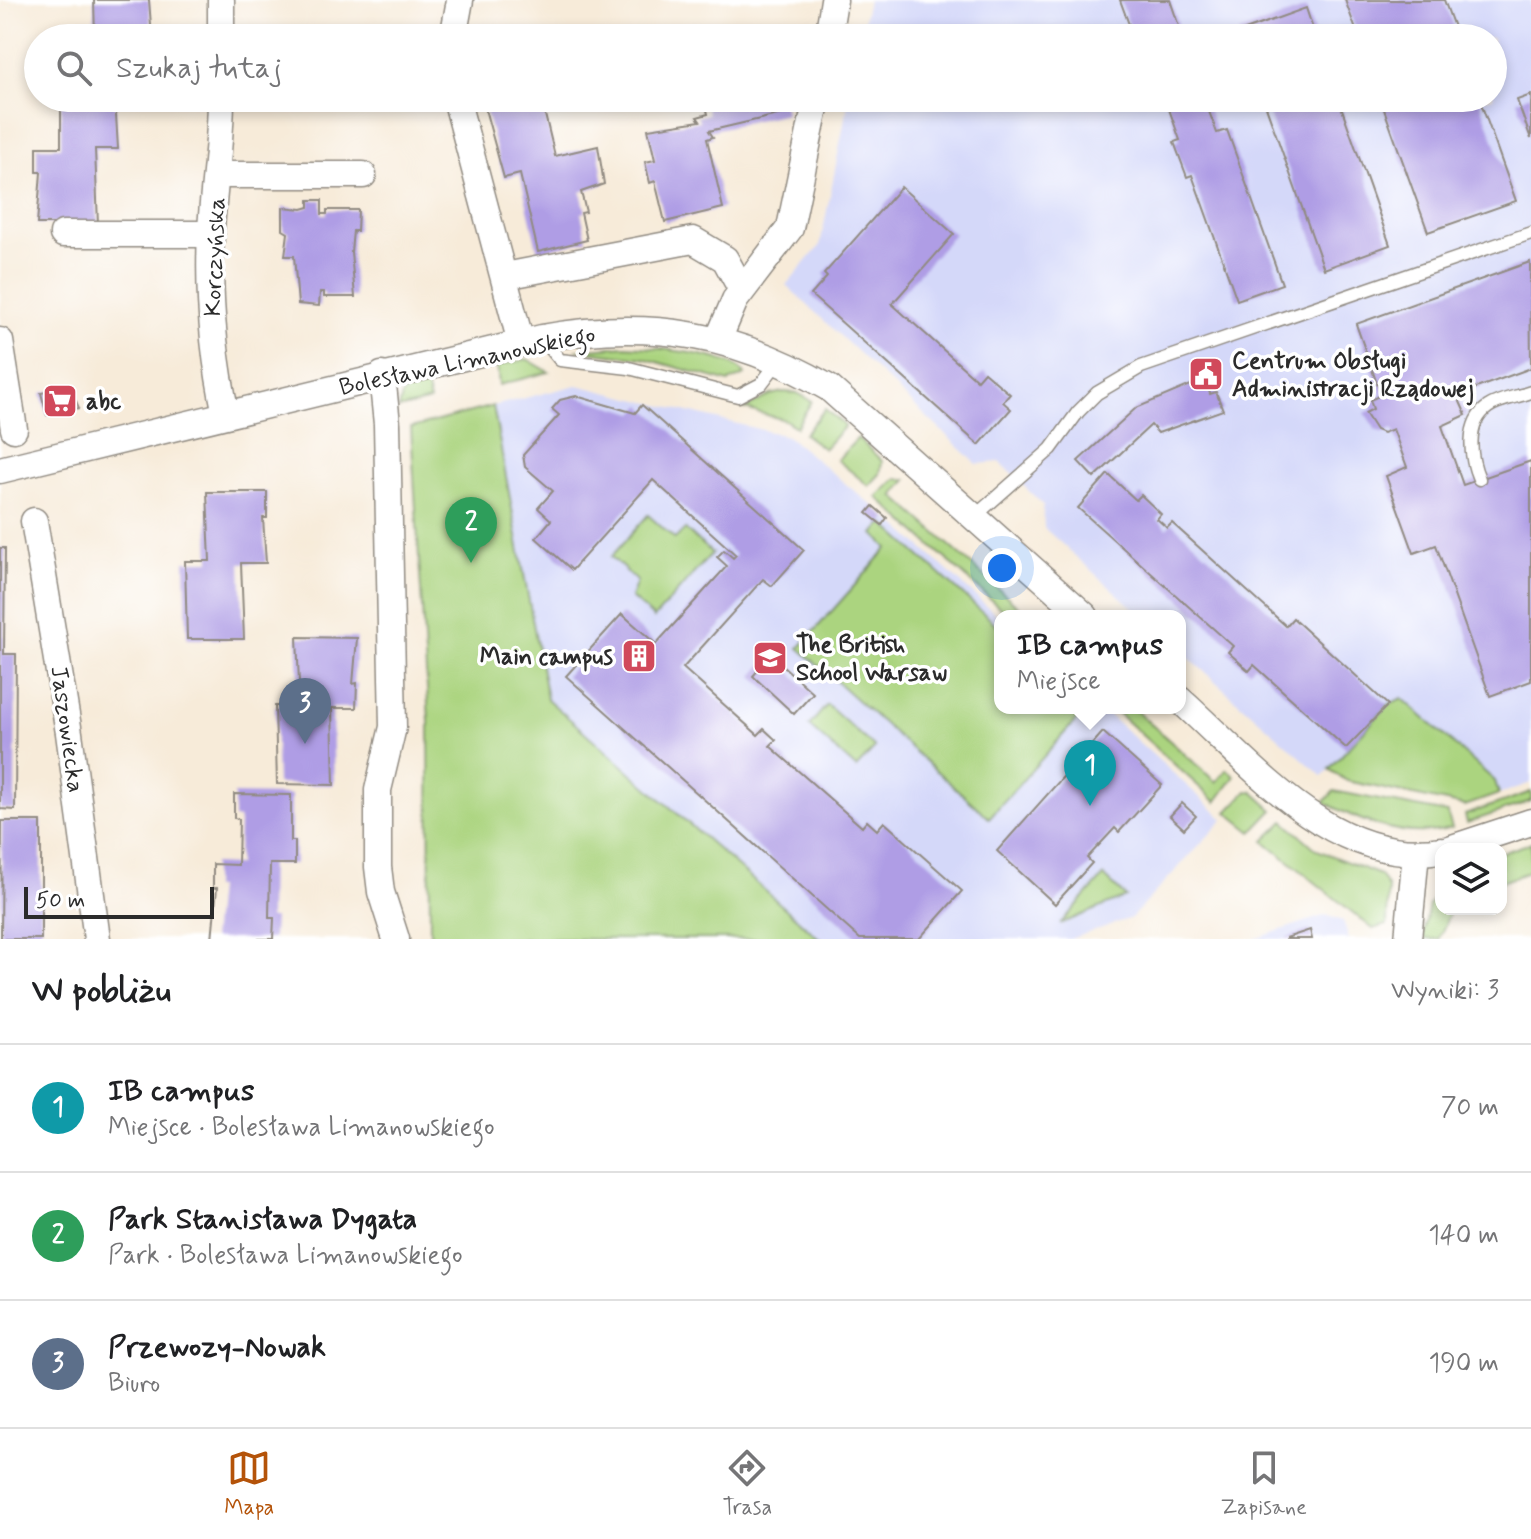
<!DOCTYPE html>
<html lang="pl">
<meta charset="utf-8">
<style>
body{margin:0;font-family:Mynerve,sans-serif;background:#f6f6f6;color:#202124}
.controls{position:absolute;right:24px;bottom:24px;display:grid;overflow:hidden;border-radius:16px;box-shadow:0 4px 12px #0003}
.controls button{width:72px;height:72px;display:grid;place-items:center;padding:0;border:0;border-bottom:2px solid #e0e0e0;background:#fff;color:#202124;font:40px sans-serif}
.scale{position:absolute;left:24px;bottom:20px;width:190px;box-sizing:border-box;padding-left:8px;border:4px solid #2b2b2b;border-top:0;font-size:22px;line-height:28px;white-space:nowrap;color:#2b2b2b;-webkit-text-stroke:6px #fff;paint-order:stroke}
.you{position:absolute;left:1002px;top:568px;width:28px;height:28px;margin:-20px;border:6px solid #fff;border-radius:50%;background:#1a73e8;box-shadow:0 0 0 12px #1a73e833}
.badge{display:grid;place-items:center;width:52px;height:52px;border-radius:50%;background:#b45309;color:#fff;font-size:26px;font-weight:700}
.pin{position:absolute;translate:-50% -66px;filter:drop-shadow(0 2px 4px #0008)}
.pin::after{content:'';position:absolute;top:42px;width:28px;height:24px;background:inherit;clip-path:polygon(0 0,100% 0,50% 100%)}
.popup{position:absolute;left:994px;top:610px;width:192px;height:104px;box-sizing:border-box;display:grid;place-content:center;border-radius:16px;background:#fff;filter:drop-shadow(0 2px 6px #0005);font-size:26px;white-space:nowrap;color:#757577}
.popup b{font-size:30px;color:#202124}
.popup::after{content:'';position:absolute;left:50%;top:100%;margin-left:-16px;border:16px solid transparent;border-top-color:#fff}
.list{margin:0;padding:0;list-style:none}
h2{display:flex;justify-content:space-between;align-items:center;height:104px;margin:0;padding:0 32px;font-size:34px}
h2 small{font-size:26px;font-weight:400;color:#757577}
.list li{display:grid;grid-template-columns:52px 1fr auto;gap:24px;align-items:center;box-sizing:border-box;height:128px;padding:0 32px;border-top:2px solid #e0e0e0}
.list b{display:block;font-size:30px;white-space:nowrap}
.list p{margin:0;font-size:26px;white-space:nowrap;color:#757577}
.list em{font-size:26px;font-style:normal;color:#757577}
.icon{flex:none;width:44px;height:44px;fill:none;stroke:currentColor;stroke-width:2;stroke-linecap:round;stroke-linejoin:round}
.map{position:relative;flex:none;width:1531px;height:939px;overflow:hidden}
.search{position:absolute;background:#fff;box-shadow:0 4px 12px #0003;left:24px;right:24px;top:24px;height:88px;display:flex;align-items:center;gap:20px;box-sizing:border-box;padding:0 28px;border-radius:44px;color:#757577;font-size:30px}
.sheet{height:488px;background:#fff}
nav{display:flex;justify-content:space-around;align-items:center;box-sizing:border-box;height:112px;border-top:2px solid #e0e0e0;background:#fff;font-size:22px;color:#757577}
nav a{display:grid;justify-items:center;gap:4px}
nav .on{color:#b45309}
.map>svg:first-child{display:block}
</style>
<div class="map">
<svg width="1531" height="939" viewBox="0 0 1531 939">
<rect width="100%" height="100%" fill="#fff"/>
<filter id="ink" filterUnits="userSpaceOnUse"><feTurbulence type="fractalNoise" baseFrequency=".0125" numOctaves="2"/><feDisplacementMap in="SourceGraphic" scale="16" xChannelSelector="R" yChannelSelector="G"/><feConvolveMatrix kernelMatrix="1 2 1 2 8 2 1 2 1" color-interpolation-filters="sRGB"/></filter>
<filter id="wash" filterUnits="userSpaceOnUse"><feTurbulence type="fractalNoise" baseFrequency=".006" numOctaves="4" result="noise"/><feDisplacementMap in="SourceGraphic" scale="32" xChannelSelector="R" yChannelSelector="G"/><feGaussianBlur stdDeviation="1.8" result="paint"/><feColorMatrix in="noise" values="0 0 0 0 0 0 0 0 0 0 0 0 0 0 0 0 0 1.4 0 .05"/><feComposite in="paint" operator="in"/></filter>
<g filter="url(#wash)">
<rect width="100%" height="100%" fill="#f7ebd9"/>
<g fill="#d4d8f9">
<path d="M868,0h663v783l-66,23 -118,-25 -18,-11 -7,6 -142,-126v-34h-38l-98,-88 -1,-23 -43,-43 -23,2 -191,-179 34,-39 29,-148h644v-60h-633z"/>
<path d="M577,385l210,51 113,92 100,90v90h101l123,111 -93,99 -61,21h-250l-273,-240 -54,-293z"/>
<path d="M1326,915l17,6 6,18h-95z"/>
</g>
<g fill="#abd47f" stroke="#6b8055" stroke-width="2">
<path d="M625,346c24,1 111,8 120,29l-16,7 -86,-24 -67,-8z"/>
<path d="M527,359l22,13 -50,13 -2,-19z"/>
<path d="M416,383l10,2 4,16 -31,8 3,-14z"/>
<path d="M783,392l14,1 15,8 -16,26 -11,-7 -40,-11 25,-14z"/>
<path d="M493,406l54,293 273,240h-390l-1,-218 -18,-293z"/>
<path d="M825,409l20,17 -21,23 -20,-15z"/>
<path d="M858,438l24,23 -2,13 -11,12 -32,-26z"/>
<path d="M897,478l10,2 -13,16 135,120h-20l-132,-119z"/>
<path d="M648,515l27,24 10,-10 27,24 -58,65 -23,-20 6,-17 -26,-24z"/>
<path d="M883,523l117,105v80h87l-98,110 -190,-170 89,-100 -14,-14z"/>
<path d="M1402,698l93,83 4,13 -34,12 -118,-25 -18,-12 59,-64z"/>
<path d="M827,705l48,43 -19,20 -47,-42z"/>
<path d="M1112,708h21l83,74 11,-13 8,7 -19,26z"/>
<path d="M1247,791l6,1 20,18 -21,22 -25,-20z"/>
<path d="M1334,791l113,22 5,15c-43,13 -90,-5 -128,-26z"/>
<path d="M1531,792v9l-64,22 -2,-8z"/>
<path d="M1284,821l33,29 63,25 8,13 -1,37 -14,4 -109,-88z"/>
<path d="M1531,843v28l-30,11v-29z"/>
<path d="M1104,876l22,21 -66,27z"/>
<path d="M1441,885v24h10l-12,30h-17l7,-34z"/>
</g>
<g id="blocks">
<g fill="#af9de5">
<path d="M94,0h55l3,38 -57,-1z"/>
<path d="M1120,0h50l13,38h-27l-2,-5 -20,5z"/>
<path d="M1345,0h99l14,38h-99z"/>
<path d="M1306,8l10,30h-75l-2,-6z"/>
<path d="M1531,95v44l-14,-39z"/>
<path d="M61,98h54l3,51h-23l3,75h-61l4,-52h-4v-25h24z"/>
<path d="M482,98h59l14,58 43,-10 6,38 -23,8 5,20 -5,1 6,27 -49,12 -18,-78 -16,4z"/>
<path d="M704,98h79l3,15 -77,18 4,6 -6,2 16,69 -58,14 -10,-41 -5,2 -5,-21 10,-2 -7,-31 52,-8 -3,-4 11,-3z"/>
<path d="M1165,98h39l13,35 10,-3 55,154 -45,16 -45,-125 -5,2 -13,-35 6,-2z"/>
<path d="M1263,98h75l52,147 -66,24z"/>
<path d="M1380,98h99l37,103 -88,31z"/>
<path d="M901,187l53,47 -62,70 85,76 7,-8 26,22 -7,8 8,7 -32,36 -168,-150 16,-18 -3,-3z"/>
<path d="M309,200h13v14h5v-4h31l-1,21h-4l-2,21 4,45h-31v-5h-4l-1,14 -21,-2 -4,-48h-9l3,-23 -5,-3v-23l19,2 7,-2z"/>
<path d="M1530,262l1,106 -74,27 9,20 -24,11 21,59 68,-24v220l-41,15 -54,-151 -22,8 -28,-77 21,-9 -14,-38 -10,4 -7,-3 -11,-17 8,-4 -3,-9 11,-5 -25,-71z"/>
<path d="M1205,379l5,15 6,-2 7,18 -65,23 -7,-8 -57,53 -16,-17 58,-53z"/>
<path d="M70,387l9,21 -32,7 -6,-22z"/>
<path d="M576,396l59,17 7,-8 162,145 -32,36 -9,-7 -80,89 75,67 6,-6 12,11 -6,6 92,81 5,-6 10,9 7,-8 78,69 -43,48h-59l-294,-263 56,-62 34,30 71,-78 -10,-9 7,-7 9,8 3,-3 -83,-75 -81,90 -36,-32 15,-18 -13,-12 15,-17 -28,-24 -2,-12 36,-40 -7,-6 8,-9z"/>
<path d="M1108,474l28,26 5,-5 20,19 -4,5 10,9 5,-5 114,103 7,-8 95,87 -42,43 -92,-83 -5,6 -21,-19 5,-6 -155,-138z"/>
<path d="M207,492h60v26h-4l3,45h-25l3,76h-57l-2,-78h25z"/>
<path d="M873,506l14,12 -5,7 -15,-12z"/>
<path d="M0,548h5l-1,106h12l-1,156 -15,-1z"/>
<path d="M297,637l60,1 -4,46 4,-1 -1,25h-24l2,77 -57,-1 -2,-78h25z"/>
<path d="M771,655l42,38 -19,21 -41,-38z"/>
<path d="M1103,732l59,53 -43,47 -4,-4 -28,30 5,5 -37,41 -58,-53z"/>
<path d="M234,794l57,1v46h4v23h-25l-1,54h5l-1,21h-61l5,-51h-4v-24l25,1 1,-46 -5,-1z"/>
<path d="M1182,803l14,13 -12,13 -14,-13z"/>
<path d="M2,821h39v118h-40z"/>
<path d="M1310,930l2,9h-26v-1z"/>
</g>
</g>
</g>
<g filter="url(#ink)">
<use href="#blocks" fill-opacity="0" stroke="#918b82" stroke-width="2"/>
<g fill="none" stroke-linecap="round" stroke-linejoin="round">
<g stroke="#918b82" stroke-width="15">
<g id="service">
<path d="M542,338l18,22 69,8 109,28 23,-12 17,-22"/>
<path d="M1479,479c-9,-21 -14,-56 9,-72 11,-8 30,-10 43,-15"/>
<path d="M974,517l77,-68 27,-37 19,-19 44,-26 390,-134"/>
</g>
</g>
<g stroke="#918b82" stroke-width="29">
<g id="minor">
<path d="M221,0v38"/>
<path d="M453,38l7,-38"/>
<path d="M828,38l6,-38"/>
<path d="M221,98c0,45 -8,89 -10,134 -3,62 2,122 15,182"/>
<path d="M456,98l65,245"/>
<path d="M218,175h145"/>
<path d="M63,234h148"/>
<path d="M505,276l188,-36 32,19 17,31"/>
<path d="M718,340l17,-40 55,-72 27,-130"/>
<path d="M0,341l14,88"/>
<path d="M382,375l5,49 6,303 -15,63v77l3,25 15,47"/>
<path d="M0,470l542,-132c107,-19 194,-5 287,50l256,228"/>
<path d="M34,521l35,212 28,206"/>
<path d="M1180,700c73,65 153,167 261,150"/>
<path d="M1449,849l82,-27"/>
<path d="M1408,939l8,-87"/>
</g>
</g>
<use href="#service" stroke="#fff" stroke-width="12"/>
<use href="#minor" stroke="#fff" stroke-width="26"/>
</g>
</g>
<defs>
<g id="civic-square" transform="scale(1.8)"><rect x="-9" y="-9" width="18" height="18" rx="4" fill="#d1495b" stroke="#fff"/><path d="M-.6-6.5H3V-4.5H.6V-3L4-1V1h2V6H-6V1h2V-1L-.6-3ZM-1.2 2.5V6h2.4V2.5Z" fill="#fff"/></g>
<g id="supermarket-square" transform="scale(1.8)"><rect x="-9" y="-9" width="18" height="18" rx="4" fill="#d1495b" stroke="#fff"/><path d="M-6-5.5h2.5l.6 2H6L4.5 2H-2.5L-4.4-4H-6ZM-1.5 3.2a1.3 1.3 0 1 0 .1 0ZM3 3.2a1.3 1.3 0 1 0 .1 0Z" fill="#fff"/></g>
<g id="building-square" transform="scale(1.8)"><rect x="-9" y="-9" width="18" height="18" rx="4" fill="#d1495b" stroke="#fff"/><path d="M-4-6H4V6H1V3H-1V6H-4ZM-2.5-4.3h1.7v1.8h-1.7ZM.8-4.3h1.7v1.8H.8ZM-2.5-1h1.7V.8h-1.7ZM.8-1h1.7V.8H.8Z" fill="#fff"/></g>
<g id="school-square" transform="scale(1.8)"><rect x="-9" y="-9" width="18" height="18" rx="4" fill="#d1495b" stroke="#fff"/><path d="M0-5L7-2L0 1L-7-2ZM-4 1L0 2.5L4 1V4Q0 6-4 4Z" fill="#fff"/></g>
</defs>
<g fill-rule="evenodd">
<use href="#civic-square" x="1206" y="374"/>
<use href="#supermarket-square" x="60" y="401"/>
<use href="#building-square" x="639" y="656"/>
<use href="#school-square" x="770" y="658"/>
</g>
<g text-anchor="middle" stroke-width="7" stroke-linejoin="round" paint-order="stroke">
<g font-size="24" fill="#2b2b2b" stroke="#fff">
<text transform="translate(214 257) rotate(-88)" y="8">Korczyńska</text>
<text transform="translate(467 360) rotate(-12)" y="8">Bolesława Limanowskiego</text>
<text transform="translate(68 729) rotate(82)" y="8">Jaszowiecka</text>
</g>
<g font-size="24" font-weight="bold" fill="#2b2b2b" stroke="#fff" text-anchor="start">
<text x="1232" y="368">Centrum Obsługi<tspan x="1232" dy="28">Administracji Rządowej</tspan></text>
<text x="86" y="409">abc</text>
<text x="796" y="652">The British<tspan x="796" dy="28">School Warsaw</tspan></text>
<text x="613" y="664" text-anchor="end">Main campus</text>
</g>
</g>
</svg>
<div class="controls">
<button><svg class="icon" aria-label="layers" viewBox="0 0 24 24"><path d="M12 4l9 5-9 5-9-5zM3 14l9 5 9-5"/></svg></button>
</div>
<div class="scale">50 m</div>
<div class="you"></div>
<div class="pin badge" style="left:1090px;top:806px;background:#0f9aa8">1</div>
<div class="popup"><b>IB campus</b>Miejsce</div>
<div class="pin badge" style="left:471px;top:563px;background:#2e9e5b">2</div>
<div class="pin badge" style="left:305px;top:744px;background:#5c6f8a">3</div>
<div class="search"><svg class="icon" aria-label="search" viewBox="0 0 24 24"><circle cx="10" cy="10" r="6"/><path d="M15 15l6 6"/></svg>Szukaj tutaj</div>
</div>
<section class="sheet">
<h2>W pobliżu<small>Wyniki: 3</small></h2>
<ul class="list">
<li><span class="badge" style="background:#0f9aa8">1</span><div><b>IB campus</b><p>Miejsce · Bolesława Limanowskiego</p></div><em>70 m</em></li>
<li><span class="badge" style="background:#2e9e5b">2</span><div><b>Park Stanisława Dygata</b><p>Park · Bolesława Limanowskiego</p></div><em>140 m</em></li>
<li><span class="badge" style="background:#5c6f8a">3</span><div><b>Przewozy-Nowak</b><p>Biuro</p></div><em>190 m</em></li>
</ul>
</section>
<nav>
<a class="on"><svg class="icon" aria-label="map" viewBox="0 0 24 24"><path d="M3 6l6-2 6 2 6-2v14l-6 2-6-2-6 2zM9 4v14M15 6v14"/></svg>Mapa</a>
<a><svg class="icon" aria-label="directions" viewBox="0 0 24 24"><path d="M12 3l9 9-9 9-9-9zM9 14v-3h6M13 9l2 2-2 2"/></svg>Trasa</a>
<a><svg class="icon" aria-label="saved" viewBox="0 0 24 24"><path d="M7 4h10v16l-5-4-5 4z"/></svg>Zapisane</a>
</nav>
